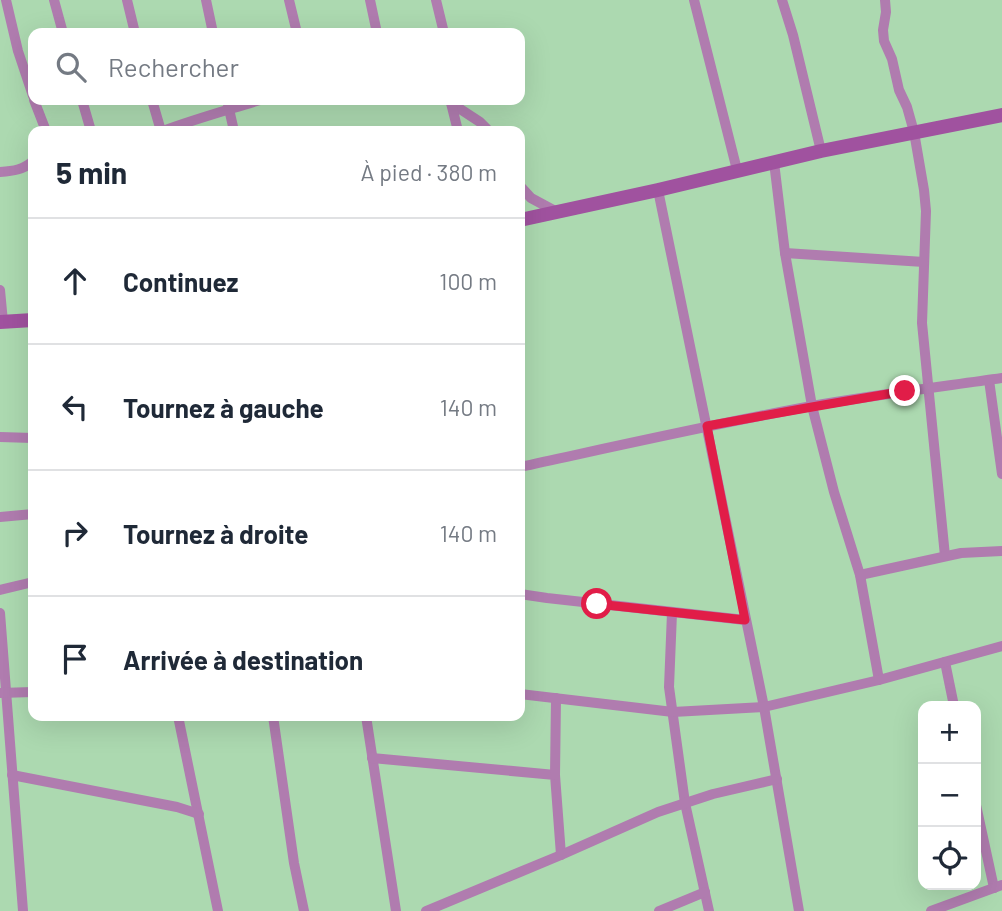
<!DOCTYPE html>
<html lang="fr">
<meta charset="utf-8">
<style>
body{margin:0;font-family:Barlow,sans-serif;background:#f2f2f3;color:#1f2937}
.controls{position:absolute;right:21px;bottom:21px;display:grid;overflow:hidden;border-radius:14px;box-shadow:0 7px 28px #0002}
.controls button{width:63px;height:63px;display:grid;place-items:center;padding:0;border:0;border-bottom:2px solid #e0e1e3;background:#fff;color:#1f2937;font:35px sans-serif}
.stop{position:absolute;width:21px;height:21px;margin:-16px;border:5px solid #e11d48;border-radius:50%;background:#fff}
.stop.end{background:#e11d48;border-color:#fff;box-shadow:0 2px 7px #0008}
.list{margin:0;padding:0;list-style:none}
h2{display:flex;justify-content:space-between;align-items:center;height:91px;margin:0;padding:0 28px;font-size:30px}
h2 small{font-size:23px;font-weight:400;color:#747a83}
.list li{display:grid;grid-template-columns:46px 1fr auto;gap:21px;align-items:center;box-sizing:border-box;height:126px;padding:0 28px;border-top:2px solid #e0e1e3}
.list b{display:block;font-size:26px;white-space:nowrap}
.list em{font-size:23px;font-style:normal;color:#747a83}
.icon{flex:none;width:38px;height:38px;fill:none;stroke:currentColor;stroke-width:2;stroke-linecap:round;stroke-linejoin:round}
.map{position:relative;flex:none;width:1002px;height:911px;overflow:hidden}
.search{position:absolute;background:#fff;box-shadow:0 7px 28px #0002;left:28px;top:28px;width:497px;height:77px;display:flex;align-items:center;gap:18px;box-sizing:border-box;padding:0 24px;border-radius:14px;color:#747a83;font-size:26px}
.panel{position:absolute;background:#fff;box-shadow:0 7px 28px #0002;left:28px;top:126px;width:497px;height:595px;border-radius:14px}
.map>svg:first-child{display:block}
</style>
<div class="map">
<svg width="1002" height="911" viewBox="0 0 1002 911">
<rect width="100%" height="100%" fill="#acd9b0"/>
<g fill="none" stroke-linecap="round" stroke-linejoin="round">
<g stroke="#b07caf" stroke-width="10">
<path d="M6,0l12,51 15,45"/>
<path d="M54,0l9,33"/>
<path d="M127,0l8,33"/>
<path d="M206,0l7,33"/>
<path d="M289,0l8,33"/>
<path d="M370,0l7,33"/>
<path d="M436,0l8,33"/>
<path d="M694,0l43,170"/>
<path d="M782,0l11,35 28,116"/>
<path d="M885,0l1,12 -3,18 1,11 8,18 7,31 8,17 7,25 10,58 2,21 -4,112 23,233"/>
<path d="M34,100l12,31"/>
<path d="M82,100l9,31"/>
<path d="M152,100l9,31"/>
<path d="M227,100l7,31"/>
<path d="M451,100v3l29,19 9,9"/>
<path d="M451,103l7,28"/>
<path d="M163,131c32,-12 65,-21 97,-31"/>
<path d="M774,162l11,91 27,153 22,86 26,83 19,105"/>
<path d="M0,172c13,-1 23,-2 33,-11"/>
<path d="M520,186l11,12 26,14"/>
<path d="M658,190l106,517 35,204"/>
<path d="M785,253l139,9"/>
<path d="M0,290l3,32"/>
<path d="M989,380l13,94"/>
<path d="M0,437l33,1"/>
<path d="M520,467c97,-21 194,-43 292,-61 63,-11 127,-19 190,-28"/>
<path d="M0,517l33,-3"/>
<path d="M860,575l101,-22 41,-2"/>
<path d="M0,590l33,-8"/>
<path d="M520,594l27,4 198,22"/>
<path d="M0,613l23,298"/>
<path d="M672,613l-3,74 16,116 24,108"/>
<path d="M945,662l9,44"/>
<path d="M0,693l33,-1"/>
<path d="M520,694l153,18 91,-5 115,-27 123,-34"/>
<path d="M178,716l40,195"/>
<path d="M273,716l21,147 10,48"/>
<path d="M366,716l30,195"/>
<path d="M372,758l183,17 6,80"/>
<path d="M12,775l165,32 22,7"/>
<path d="M555,775l1,-77"/>
<path d="M976,805l18,83"/>
<path d="M426,911l135,-56 97,-43 55,-18 64,-15"/>
<path d="M659,911l46,-19"/>
<path d="M931,911l71,-26"/>
</g>
<g stroke="#a0529f" stroke-width="14">
<path d="M520,220l138,-30 163,-39 181,-36"/>
<path d="M0,322l33,-2"/>
</g>
</g>
<g fill="none" stroke-linecap="round" stroke-linejoin="round">
<path stroke="#e11d48" stroke-width="9" d="M597,604l148,16 -38,-194 105,-19 93,-16"/>
</g>
</svg>
<div class="controls">
<button>+</button>
<button>−</button>
<button><svg class="icon" aria-label="locate" viewBox="0 0 24 24"><circle cx="12" cy="12" r="6"/><path d="M12 2v4M12 18v4M2 12h4M18 12h4"/></svg></button>
</div>
<div class="stop" style="left:597px;top:604px"></div>
<div class="stop end" style="left:905px;top:391px"></div>
<div class="search"><svg class="icon" aria-label="search" viewBox="0 0 24 24"><circle cx="10" cy="10" r="6"/><path d="M15 15l6 6"/></svg>Rechercher</div>
<section class="panel">
<h2>5 min<small>À pied · 380 m</small></h2>
<ul class="list">
<li><svg class="icon" aria-label="ahead" viewBox="0 0 24 24"><path d="M12 20V5M6 11l6-6 6 6"/></svg><div><b>Continuez</b></div><em>100 m</em></li>
<li><svg class="icon" aria-label="left" viewBox="0 0 24 24"><path d="M17 20v-9H6M10 6l-5 5 5 5"/></svg><div><b>Tournez à gauche</b></div><em>140 m</em></li>
<li><svg class="icon" aria-label="right" viewBox="0 0 24 24"><path d="M7 20v-9h11M14 6l5 5-5 5"/></svg><div><b>Tournez à droite</b></div><em>140 m</em></li>
<li><svg class="icon" aria-label="arrive" viewBox="0 0 24 24"><path d="M6 21V4h12l-3 4 3 4H6"/></svg><div><b>Arrivée à destination</b></div></li>
</ul>
</section>
</div>
